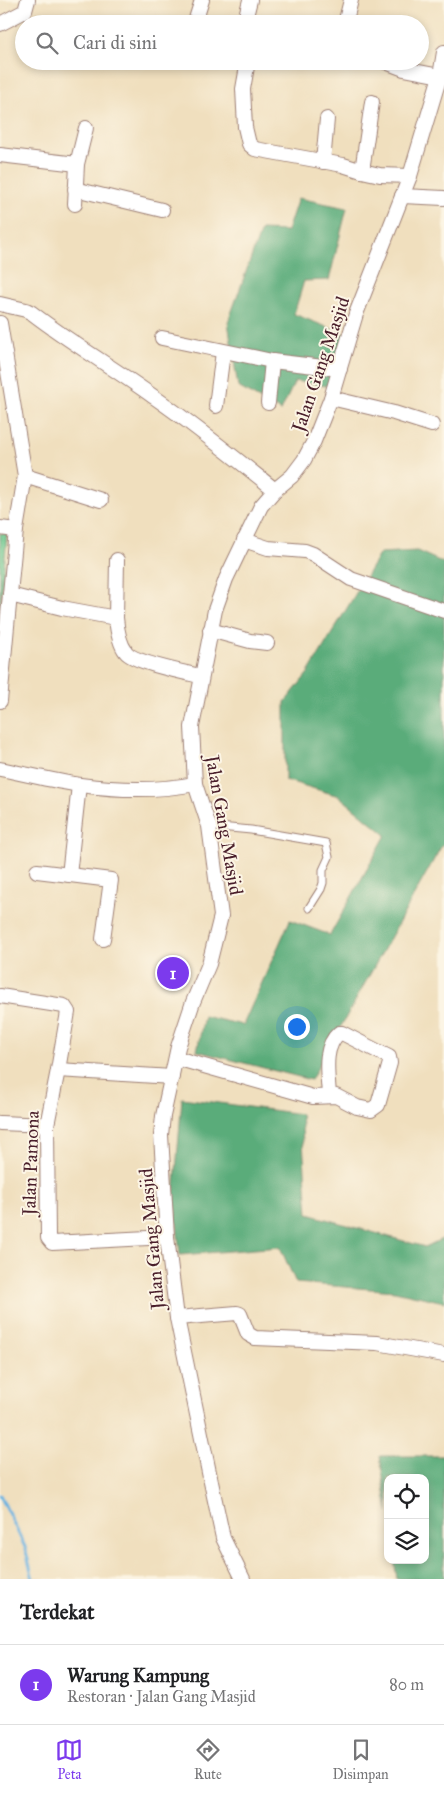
<!DOCTYPE html>
<html lang="id">
<meta charset="utf-8">
<style>
body{margin:0;font-family:"IM FELL Great Primer",serif;background:#f2f2f2;color:#202124}
.controls{position:absolute;right:15px;bottom:15px;display:grid;overflow:hidden;border-radius:10px;box-shadow:0 2px 8px #0003}
.controls button{width:45px;height:45px;display:grid;place-items:center;padding:0;border:0;border-bottom:1px solid #e0e0e0;background:#fff;color:#202124;font:25px sans-serif}
.you{position:absolute;left:296px;top:1026px;width:18px;height:18px;margin:-12px;border:4px solid #fff;border-radius:50%;background:#1a73e8;box-shadow:0 0 0 8px #1a73e833}
.badge{display:grid;place-items:center;width:32px;height:32px;border-radius:50%;background:#7c3aed;color:#fff;font-size:16px;font-weight:700}
.pin{position:absolute;translate:-50% -50%;border:2px solid #fff;box-shadow:0 1px 5px #0006}
.list{margin:0;padding:0;list-style:none}
h2{display:flex;justify-content:space-between;align-items:center;height:65px;margin:0;padding:0 20px;font-size:21px}
h2 small{font-size:16px;font-weight:400;color:#757577}
.list li{display:grid;grid-template-columns:32px 1fr auto;gap:15px;align-items:center;box-sizing:border-box;height:80px;padding:0 20px;border-top:1px solid #e0e0e0}
.list b{display:block;font-size:19px;white-space:nowrap}
.list p{margin:0;font-size:16px;white-space:nowrap;color:#757577}
.list em{font-size:16px;font-style:normal;color:#757577}
.icon{flex:none;width:28px;height:28px;fill:none;stroke:currentColor;stroke-width:2;stroke-linecap:round;stroke-linejoin:round}
.map{position:relative;flex:none;width:444px;height:1579px;overflow:hidden}
.search{position:absolute;background:#fff;box-shadow:0 2px 8px #0003;left:15px;right:15px;top:15px;height:55px;display:flex;align-items:center;gap:12px;box-sizing:border-box;padding:0 18px;border-radius:28px;color:#757577;font-size:19px}
.sheet{height:145px;background:#fff}
nav{display:flex;justify-content:space-around;align-items:center;box-sizing:border-box;height:70px;border-top:1px solid #e0e0e0;background:#fff;font-size:14px;color:#757577}
nav a{display:grid;justify-items:center;gap:2px}
nav .on{color:#7c3aed}
.map>svg:first-child{display:block}
</style>
<div class="map">
<svg width="444" height="1579" viewBox="0 0 444 1579">
<rect width="100%" height="100%" fill="#fcf5e5"/>
<filter id="ink" filterUnits="userSpaceOnUse"><feTurbulence type="fractalNoise" baseFrequency=".02" numOctaves="2"/><feDisplacementMap in="SourceGraphic" scale="10" xChannelSelector="R" yChannelSelector="G"/><feConvolveMatrix kernelMatrix="1 2 1 2 8 2 1 2 1" color-interpolation-filters="sRGB"/></filter>
<filter id="wash" filterUnits="userSpaceOnUse"><feTurbulence type="fractalNoise" baseFrequency=".0096" numOctaves="4" result="noise"/><feDisplacementMap in="SourceGraphic" scale="20" xChannelSelector="R" yChannelSelector="G"/><feGaussianBlur stdDeviation="1.12" result="paint"/><feColorMatrix in="noise" values="0 0 0 0 0 0 0 0 0 0 0 0 0 0 0 0 0 1.4 0 .05"/><feComposite in="paint" operator="in"/></filter>
<g filter="url(#wash)">
<rect width="100%" height="100%" fill="#f0dfbe"/>
<path fill="#6dc88f" stroke="#5c745d" d="M0,533l7,1 -7,81z"/>
<g fill="#5aac7a" stroke="#526652">
<path d="M298,198l49,10 -18,72 -25,1 -10,33 53,21 -15,52 -37,-6 -14,30 -43,-24 -10,-65 33,-92 26,1z"/>
<path d="M417,551l27,12v281l-3,3 -130,233 -114,-29 7,-35 39,9 47,-105 40,15 56,-100 -47,-39 -54,-16v-78l23,-29 72,-120z"/>
<path d="M182,1098l119,16 7,100 117,33 19,-9v64l-49,-11 -99,-8 -16,-36 -100,8 -6,-59z"/>
<path d="M380,1456h64v123h-47l-3,-19h31v-82h-37v35z"/>
</g>
<g fill="none" stroke-linecap="round" stroke-linejoin="round">
<path stroke="#69b3e1" stroke-width="3" d="M0,1495l25,52 8,32"/>
</g>
</g>
<g filter="url(#ink)">
<g fill="none" stroke-linecap="round" stroke-linejoin="round">
<g stroke="#9d7f74" stroke-width="9">
<path id="lane" d="M209,826l42,4 75,13 3,14 -6,13v13l-2,6 -12,19"/>
</g>
<g stroke="#9d7f74" stroke-width="16">
<g id="street">
<path d="M196,19l6,-19"/>
<path d="M0,24l25,-13 3,-11"/>
<path d="M244,24l6,-24"/>
<path d="M345,24l6,-24"/>
<path d="M248,61l-5,28 2,38 4,17 6,5 88,16 19,6 18,4 30,1"/>
<path d="M383,61l21,8 36,7"/>
<path d="M0,155l77,9"/>
<path d="M323,162l4,-43"/>
<path d="M362,171l10,-69"/>
<path d="M75,189l87,21"/>
<path d="M402,196l42,2"/>
<path d="M75,204l2,-40 9,-36"/>
<path d="M0,304l26,6 6,3c39,30 82,55 122,84 42,29 81,61 121,93"/>
<path d="M0,323l25,153 -9,54 -16,171"/>
<path d="M162,338l110,23 68,8"/>
<path d="M331,398l63,15 38,12"/>
<path d="M268,403l4,-42"/>
<path d="M216,406l7,-54"/>
<path d="M25,476l76,24"/>
<path d="M0,528l16,2"/>
<path d="M244,540l24,8 37,3 8,3 38,25 93,32"/>
<path d="M10,595l52,13 54,10c1,11 3,25 10,34 7,10 61,21 74,24"/>
<path d="M116,618l1,-58"/>
<path d="M210,630l40,11 17,2"/>
<path d="M0,769c26,5 53,12 80,16 37,5 78,6 115,-1"/>
<path d="M37,871l74,9 -8,59"/>
<path d="M69,875l10,-90"/>
<path d="M0,996l64,10 4,6 -10,58 -11,55 1,113 4,5 115,-6"/>
<path d="M176,1058l137,39 23,-1 21,11 14,3 7,-5 12,-42 -1,-6 -47,-24h-3c-17,15 -11,42 -10,62"/>
<path d="M58,1070l114,7"/>
<path d="M0,1123l47,2"/>
<path d="M177,1318l60,-5 3,1 8,20 7,4 122,5 67,12"/>
<path d="M243,1579l-20,-41 -12,-56 -34,-164 -10,-81 -6,-102 2,-19 15,-69 15,-45 16,-38 12,-48 -12,-90 -14,-42 -3,-57 23,-117 11,-31 35,-73 14,-16 17,-14 12,-16 10,-19 17,-43 25,-84 54,-138 30,-100 4,-24"/>
</g>
</g>
<use href="#lane" stroke="#fff" stroke-width="7"/>
<use href="#street" stroke="#fff" stroke-width="14"/>
</g>
</g>
<g text-anchor="middle" stroke-width="4" stroke-linejoin="round" paint-order="stroke">
<g font-size="19" fill="#4a1f2b" stroke="#fcf5e5">
<text transform="translate(320 364) rotate(-71)" y="7">Jalan Gang Masjid</text>
<text transform="translate(225 825) rotate(80)" y="7">Jalan Gang Masjid</text>
<text transform="translate(30 1163) rotate(-88)" y="7">Jalan Pamona</text>
<text transform="translate(151 1239) rotate(-95)" y="7">Jalan Gang Masjid</text>
</g>
</g>
</svg>
<div class="controls">
<button><svg class="icon" aria-label="locate" viewBox="0 0 24 24"><circle cx="12" cy="12" r="6"/><path d="M12 2v4M12 18v4M2 12h4M18 12h4"/></svg></button>
<button><svg class="icon" aria-label="layers" viewBox="0 0 24 24"><path d="M12 4l9 5-9 5-9-5zM3 14l9 5 9-5"/></svg></button>
</div>
<div class="you"></div>
<div class="pin badge" style="left:173px;top:973px">1</div>
<div class="search"><svg class="icon" aria-label="search" viewBox="0 0 24 24"><circle cx="10" cy="10" r="6"/><path d="M15 15l6 6"/></svg>Cari di sini</div>
</div>
<section class="sheet">
<h2>Terdekat<small></small></h2>
<ul class="list">
<li><span class="badge">1</span><div><b>Warung Kampung</b><p>Restoran · Jalan Gang Masjid</p></div><em>80 m</em></li>
</ul>
</section>
<nav>
<a class="on"><svg class="icon" aria-label="map" viewBox="0 0 24 24"><path d="M3 6l6-2 6 2 6-2v14l-6 2-6-2-6 2zM9 4v14M15 6v14"/></svg>Peta</a>
<a><svg class="icon" aria-label="directions" viewBox="0 0 24 24"><path d="M12 3l9 9-9 9-9-9zM9 14v-3h6M13 9l2 2-2 2"/></svg>Rute</a>
<a><svg class="icon" aria-label="saved" viewBox="0 0 24 24"><path d="M7 4h10v16l-5-4-5 4z"/></svg>Disimpan</a>
</nav>
